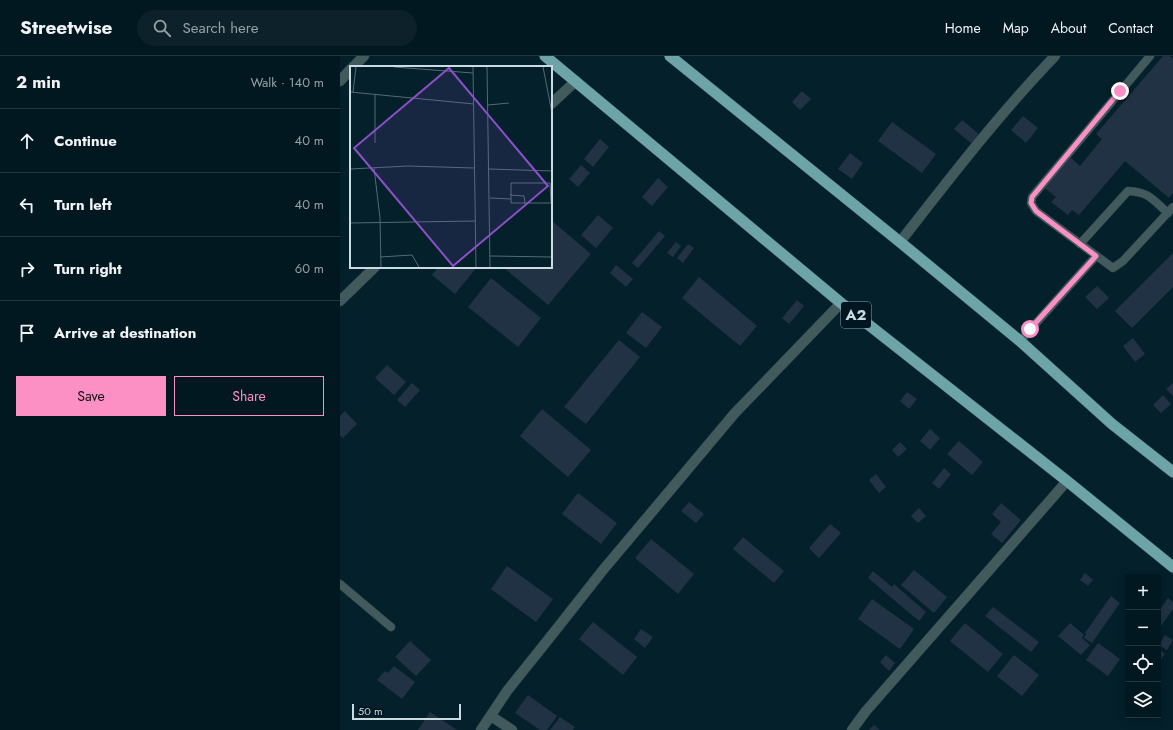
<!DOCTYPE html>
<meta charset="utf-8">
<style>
body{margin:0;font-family:Jost,sans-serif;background:#0c2129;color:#f1f3f6}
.controls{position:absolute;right:12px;bottom:12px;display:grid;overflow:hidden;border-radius:0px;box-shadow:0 2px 10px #0003}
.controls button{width:36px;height:36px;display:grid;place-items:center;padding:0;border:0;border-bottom:1px solid #23373e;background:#021820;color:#f1f3f6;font:20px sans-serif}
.scale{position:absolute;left:12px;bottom:10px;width:109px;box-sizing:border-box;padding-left:4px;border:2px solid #cbdbe2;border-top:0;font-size:11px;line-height:14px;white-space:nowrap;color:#cbdbe2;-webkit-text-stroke:3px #001621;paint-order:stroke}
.stop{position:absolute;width:12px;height:12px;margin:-9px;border:3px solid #fc8fc3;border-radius:50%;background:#fff}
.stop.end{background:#fc8fc3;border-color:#fff;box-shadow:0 1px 4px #0008}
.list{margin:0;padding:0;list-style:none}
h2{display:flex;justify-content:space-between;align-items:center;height:52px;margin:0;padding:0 16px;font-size:17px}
h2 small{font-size:13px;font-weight:400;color:#96a0a5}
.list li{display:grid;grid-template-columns:26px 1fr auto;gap:12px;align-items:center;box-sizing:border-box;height:64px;padding:0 16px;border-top:1px solid #23373e}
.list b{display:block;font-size:15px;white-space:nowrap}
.list em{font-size:13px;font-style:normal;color:#96a0a5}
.actions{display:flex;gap:8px;padding:12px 16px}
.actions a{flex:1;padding:9px 0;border:1px solid #fc8fc3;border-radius:0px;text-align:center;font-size:14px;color:#fc8fc3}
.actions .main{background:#fc8fc3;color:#111}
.icon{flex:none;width:22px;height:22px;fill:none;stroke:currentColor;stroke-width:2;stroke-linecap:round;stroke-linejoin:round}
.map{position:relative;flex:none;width:833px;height:674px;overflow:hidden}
header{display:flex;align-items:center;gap:24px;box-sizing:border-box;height:56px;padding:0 20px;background:#021820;border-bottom:1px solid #23373e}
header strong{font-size:19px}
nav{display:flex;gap:22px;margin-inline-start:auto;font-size:14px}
.search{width:280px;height:36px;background:#0c2129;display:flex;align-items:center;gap:10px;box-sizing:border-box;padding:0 14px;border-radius:22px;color:#96a0a5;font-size:15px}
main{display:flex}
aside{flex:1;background:#021820}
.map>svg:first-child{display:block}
</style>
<header>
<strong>Streetwise</strong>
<div class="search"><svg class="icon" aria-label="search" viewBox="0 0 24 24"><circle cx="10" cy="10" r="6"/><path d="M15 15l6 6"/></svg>Search here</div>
<nav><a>Home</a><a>Map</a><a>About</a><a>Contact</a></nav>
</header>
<main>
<aside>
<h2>2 min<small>Walk · 140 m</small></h2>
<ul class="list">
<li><svg class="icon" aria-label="ahead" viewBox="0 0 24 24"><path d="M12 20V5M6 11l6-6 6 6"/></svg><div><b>Continue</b></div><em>40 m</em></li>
<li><svg class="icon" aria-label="left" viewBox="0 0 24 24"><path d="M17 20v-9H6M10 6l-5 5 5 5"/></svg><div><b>Turn left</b></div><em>40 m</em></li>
<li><svg class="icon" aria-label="right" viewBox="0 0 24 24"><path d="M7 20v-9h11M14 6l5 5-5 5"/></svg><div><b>Turn right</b></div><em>60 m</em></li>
<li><svg class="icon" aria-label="arrive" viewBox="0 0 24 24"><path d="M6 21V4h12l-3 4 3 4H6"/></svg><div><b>Arrive at destination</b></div></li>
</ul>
<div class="actions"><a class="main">Save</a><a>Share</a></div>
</aside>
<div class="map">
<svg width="833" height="674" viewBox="0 0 833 674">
<rect width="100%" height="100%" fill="#03202b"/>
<g fill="#223245">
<path d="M823,0h7l3,3v134l-4,5 -44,-37 -46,54 -7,-5 -4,5 -17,-13 5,-5 -11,-9 25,-31 10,9 22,-27 -6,-5z"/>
<path d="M462,35l9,8 -11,11 -8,-8z"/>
<path d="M683,60l15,12 -12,15 -15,-13z"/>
<path d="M622,64l18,15 -8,9 -18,-15z"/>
<path d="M552,66l44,32 -14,19 -44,-32z"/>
<path d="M260,83l9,8 -16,20 -9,-8z"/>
<path d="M510,97l13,10 -11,16 -14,-10z"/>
<path d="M241,109l9,8 -12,14 -9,-8z"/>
<path d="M318,122l10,9 -16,19 -10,-9z"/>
<path d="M258,159l15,13 -17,20 -15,-13z"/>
<path d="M211,164l40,34 -43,51 -45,-38h48z"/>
<path d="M319,175l6,5 -27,32 -6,-5z"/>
<path d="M336,186l5,4 -8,11 -6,-4z"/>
<path d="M348,188l6,4 -11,15 -6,-5z"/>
<path d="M833,197v34l-41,41 -17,-17z"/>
<path d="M276,209l17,14 -7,8 -16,-14z"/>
<path d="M98,211h39l-22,27 -23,-19z"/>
<path d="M359,221l58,49 -17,20 -58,-48z"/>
<path d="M151,222l50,40 -23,29 -50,-40z"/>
<path d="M757,230l12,12 -12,11 -12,-12z"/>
<path d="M457,244l7,6 -15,18 -7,-6z"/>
<path d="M302,256l20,15 -16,21 -20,-15z"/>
<path d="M793,282l12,16 -10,8 -12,-16z"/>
<path d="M279,284l21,17 -54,67 -22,-17z"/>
<path d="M47,309l19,17 -12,13 -19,-17z"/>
<path d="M72,327l8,7 -15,17 -8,-7z"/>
<path d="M833,327v13l-7,-7z"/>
<path d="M567,336l10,7 -8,10 -9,-8z"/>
<path d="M823,339l8,9 -10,9 -8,-8z"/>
<path d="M202,353l49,41 -23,27 -48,-41z"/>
<path d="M5,355l12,13 -14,14 -3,-3v-19z"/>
<path d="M590,373l10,9 -10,12 -10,-9z"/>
<path d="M619,385l24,21 -11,13 -25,-21z"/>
<path d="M560,386l7,7 -9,8 -6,-7z"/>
<path d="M604,412l7,6 -12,15 -7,-6z"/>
<path d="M536,418l10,13 -7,6 -10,-13z"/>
<path d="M238,437l39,30 -16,21 -39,-30z"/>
<path d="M349,446l15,12 -8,9 -15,-12z"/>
<path d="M661,447l20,17 -19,23 -11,-9 10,-12 -9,-8z"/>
<path d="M579,452l7,8 -8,7 -7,-7z"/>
<path d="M490,468l11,9 -22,25 -10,-10z"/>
<path d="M403,481l41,34 -10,12 -41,-34z"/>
<path d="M311,483l43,35 -16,20 -43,-36z"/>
<path d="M167,510l46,33 -17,23 -45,-33z"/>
<path d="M574,514l33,27 -13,16 -33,-28z"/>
<path d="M533,515l19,16 2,-3 32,28 -7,9 -51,-43z"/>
<path d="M745,517l8,7 -5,6 -8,-6z"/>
<path d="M771,540l9,7 -28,40 -8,-5 2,-4 -1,-1z"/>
<path d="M828,542l5,4v7l-14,20 -1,-1v-16z"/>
<path d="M532,543l42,30 -14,20 -42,-30z"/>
<path d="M653,551l46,35 -8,10 -46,-36z"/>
<path d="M253,566l44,35 -14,18 -44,-36z"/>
<path d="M625,567l38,31 -15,18 -38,-31z"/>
<path d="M730,567l14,12 -2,3 8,7 -9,10 -23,-19z"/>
<path d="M301,573l12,8 -8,11 -11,-9z"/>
<path d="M825,579l8,5 -6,10 -8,-5z"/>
<path d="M70,585l21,19 -15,16 -21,-19z"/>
<path d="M758,587l22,16 -12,17 -22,-16z"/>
<path d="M818,592l7,6 -7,9z"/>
<path d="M546,599l9,8 -6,8 -9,-9z"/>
<path d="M674,599l25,20 -17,21 -25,-20z"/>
<path d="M54,610l21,16 -13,17 -25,-19 8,-9 3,2z"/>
<path d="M188,639l29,21 -10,14h-7l-25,-17z"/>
<path d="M90,656l27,18h-39z"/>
<path d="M220,661l15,10 -2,3h-23z"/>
<path d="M534,669l6,5h-11z"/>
</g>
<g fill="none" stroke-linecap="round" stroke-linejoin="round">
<g stroke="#1f3a45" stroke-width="9">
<g id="service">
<path d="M810,0l-118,141 -1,6 5,8 77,57 10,-7 50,-54"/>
<path d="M740,188l48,-53c21,1 24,8 40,22"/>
<path d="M680,285l76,-85"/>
<path d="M0,528l51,43"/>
</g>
</g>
<g stroke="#1f3a45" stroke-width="11">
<g id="minor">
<path d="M13,11l11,-11"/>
<path d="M0,25l11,-12"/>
<path d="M211,48l25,-23"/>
<path d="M560,186c50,-64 99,-128 155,-186"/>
<path d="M0,245l35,-34"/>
<path d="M151,660l21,14"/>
<path d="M141,674l26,-39 44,-55 52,-66 69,-82 62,-74 107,-111"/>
<path d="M512,674l14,-19 201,-230"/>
</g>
</g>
<g stroke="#1f3a45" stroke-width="12">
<g id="trunk">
<path d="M205,0l296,247 226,178 106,86"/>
<path d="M330,0l230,186 120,99 92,83 61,48"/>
</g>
</g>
<use href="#service" stroke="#425a5b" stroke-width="8"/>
<use href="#minor" stroke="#425a5b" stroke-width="10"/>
<use href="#trunk" stroke="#6ca4a8" stroke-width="11"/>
</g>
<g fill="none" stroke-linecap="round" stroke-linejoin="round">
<path stroke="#fc8fc3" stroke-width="5" d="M690,273l66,-73 -60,-45 -5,-8 1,-6 88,-106"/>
</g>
<g text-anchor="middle" stroke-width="4" stroke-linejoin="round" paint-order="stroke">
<rect fill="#001621" stroke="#8ea0a8" stroke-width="1" x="501" y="246" width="30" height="26" rx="3"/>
<g font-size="15" font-weight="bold" fill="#cbdbe2">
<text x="516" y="264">A2</text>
</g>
</g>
<g transform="translate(10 10)">
<rect width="202" height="202" fill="#03202b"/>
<path fill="none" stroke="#536b74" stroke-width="1" d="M44,1l79,6M123,1l3,200M137,1l3,200M193,1l9,46M0,26l124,12M3,26l3,-25M138,39l21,-2M25,77v-48M24,102l6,50 1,49M0,103l58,-3 66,2M139,103l63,2M161,117h39l1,20h-40zM160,129l14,1 1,8M140,132l21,1M0,157l125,-2M140,190l62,1M30,191l32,-2 7,12"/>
<path fill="#8b4fc6" fill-opacity="0.15" stroke="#8b4fc6" stroke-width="2" d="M99,2l99,118 -95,80 -99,-118z"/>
<rect width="202" height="202" fill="none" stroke="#cbdbe2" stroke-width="2"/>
</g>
</svg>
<div class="controls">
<button>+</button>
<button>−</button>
<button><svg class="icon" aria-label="locate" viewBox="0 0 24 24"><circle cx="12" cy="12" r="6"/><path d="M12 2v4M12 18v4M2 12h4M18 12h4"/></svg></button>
<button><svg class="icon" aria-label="layers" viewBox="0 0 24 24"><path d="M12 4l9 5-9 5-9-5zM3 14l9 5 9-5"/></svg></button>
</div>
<div class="scale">50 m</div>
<div class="stop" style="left:690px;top:273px"></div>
<div class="stop end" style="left:780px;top:35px"></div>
</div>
</main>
